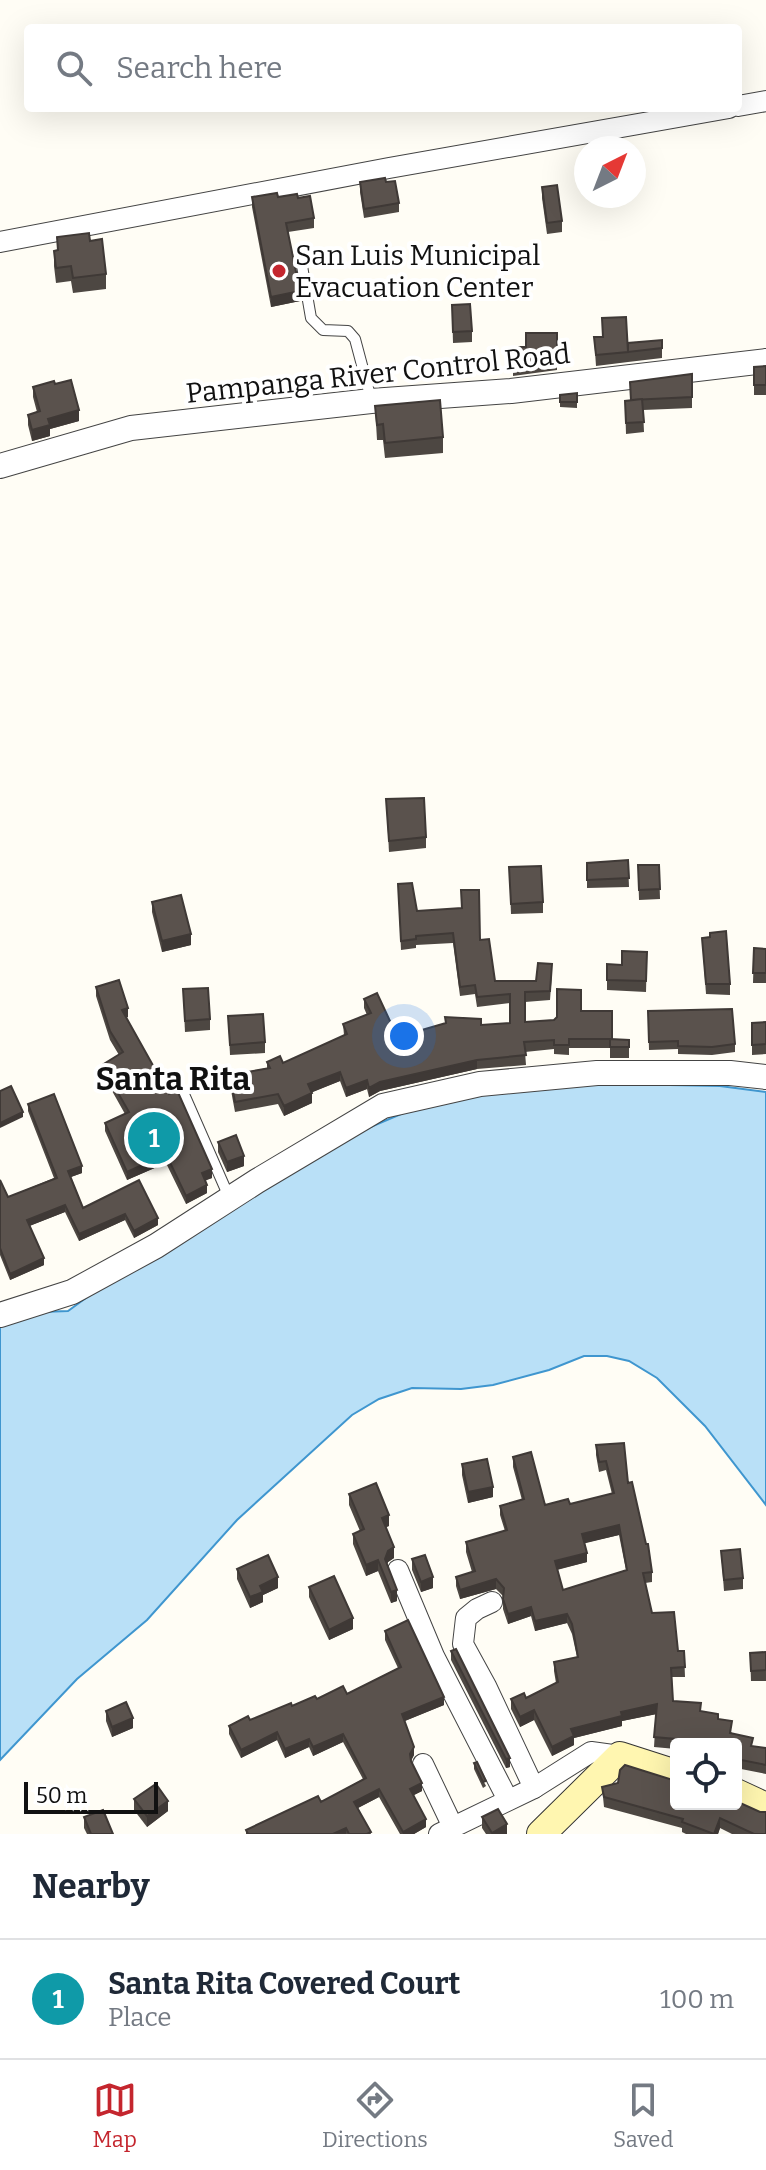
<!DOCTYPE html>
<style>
body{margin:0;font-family:Bitter,serif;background:#f2f2f3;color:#1f2937}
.controls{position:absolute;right:24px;bottom:24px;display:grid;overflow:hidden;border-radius:8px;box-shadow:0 8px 32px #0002}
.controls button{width:72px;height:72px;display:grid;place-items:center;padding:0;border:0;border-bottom:2px solid #e0e1e3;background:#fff;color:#1f2937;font:40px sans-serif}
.compass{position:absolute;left:574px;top:136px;width:72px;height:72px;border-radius:50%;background:#fff;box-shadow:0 8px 32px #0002;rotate:42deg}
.scale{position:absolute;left:24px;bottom:20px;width:134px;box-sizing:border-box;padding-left:8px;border:4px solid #111;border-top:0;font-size:22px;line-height:28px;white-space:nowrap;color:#111;-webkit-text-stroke:6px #fff;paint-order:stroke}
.you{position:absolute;left:404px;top:1036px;width:28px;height:28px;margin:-20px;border:6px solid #fff;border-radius:50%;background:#1a73e8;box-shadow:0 0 0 12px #1a73e833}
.badge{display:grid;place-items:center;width:52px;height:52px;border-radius:50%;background:#c4262e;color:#fff;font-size:26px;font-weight:700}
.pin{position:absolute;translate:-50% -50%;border:4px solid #fff;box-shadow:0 2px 8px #0006}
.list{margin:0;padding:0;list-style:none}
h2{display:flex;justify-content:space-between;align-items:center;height:104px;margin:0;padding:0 32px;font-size:34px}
h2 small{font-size:26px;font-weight:400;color:#747a83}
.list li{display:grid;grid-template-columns:52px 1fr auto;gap:24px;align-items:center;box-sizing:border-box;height:120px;padding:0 32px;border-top:2px solid #e0e1e3}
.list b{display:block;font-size:30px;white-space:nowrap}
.list p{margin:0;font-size:26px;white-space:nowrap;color:#747a83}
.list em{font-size:26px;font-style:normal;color:#747a83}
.icon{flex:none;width:44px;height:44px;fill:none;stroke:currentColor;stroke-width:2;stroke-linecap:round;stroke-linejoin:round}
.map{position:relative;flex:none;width:766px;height:1834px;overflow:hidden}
.search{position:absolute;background:#fff;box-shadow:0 8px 32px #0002;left:24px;right:24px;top:24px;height:88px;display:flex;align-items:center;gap:20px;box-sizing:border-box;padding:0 28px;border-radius:8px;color:#747a83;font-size:30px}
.sheet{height:224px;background:#fff}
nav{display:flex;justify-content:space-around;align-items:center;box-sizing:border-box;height:112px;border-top:2px solid #e0e1e3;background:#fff;font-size:22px;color:#747a83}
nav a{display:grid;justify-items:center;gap:4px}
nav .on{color:#c4262e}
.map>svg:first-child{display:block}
</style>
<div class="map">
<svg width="766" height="1834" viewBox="0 0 766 1834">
<rect width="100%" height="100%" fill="#fffdf5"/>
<path fill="#b9e0f7" stroke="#3f96cf" stroke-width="2" d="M619,1084l101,2 46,6v413l-61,-79 -48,-48 -28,-17 -22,-5h-23l-35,14 -56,15 -32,4 -49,-1 -33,11 -27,16 -115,105 -90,100 -70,59 -77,81v-440l41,-8 27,-1 22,-16 257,-158 61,-26 113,-24z"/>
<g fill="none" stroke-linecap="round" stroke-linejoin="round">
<g stroke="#444" stroke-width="12">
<g id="service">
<path d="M301,260l10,58 12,12 25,1 7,8 16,60"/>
<path d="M183,1092l46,105"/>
</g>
</g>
<g stroke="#444" stroke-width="22">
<g id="minor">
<path d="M738,106l28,-5"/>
<path d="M0,242l389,-74 340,-60"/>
<path d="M398,1570l36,86 74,144"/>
<path d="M492,1602l-15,7 -11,9 -3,26 23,42 48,102"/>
<path d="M423,1764l30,63"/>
<path d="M439,1834l95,-46 57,-36 29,4"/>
</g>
</g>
<g stroke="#444" stroke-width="26">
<g id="tertiary">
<path d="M0,466l131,-38 240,-27 140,-10 255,-30"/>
<path d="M0,1315l72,-23 84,-46 101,-65 126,-75 97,-22 117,-11h133l36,4"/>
</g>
</g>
<g stroke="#333" stroke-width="30">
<g id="secondary">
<path d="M736,1793l30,14"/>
<path d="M541,1834l79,-78 56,18"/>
</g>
</g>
<use href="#service" stroke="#fff" stroke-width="10"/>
<use href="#minor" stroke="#fff" stroke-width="20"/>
<use href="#tertiary" stroke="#fff" stroke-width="24"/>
<use href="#secondary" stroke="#fff6b0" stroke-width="28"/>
</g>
<g fill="#4d4742" fill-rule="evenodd">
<path d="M360,182h26l13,21v9l-35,6 -4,-26z"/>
<path d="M542,187l20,34v11l-15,2 -5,-36z"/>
<path d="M252,197l46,1 16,20v10l-26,4 12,69 -29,6 -19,-100z"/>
<path d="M57,237l33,4 16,33v15l-33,4 -2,-12 -15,2 -2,-17v-15l3,-1z"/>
<path d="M452,305l20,26v11l-19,1z"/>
<path d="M602,318l26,32 34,-10v18l-34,4v-7v7l-32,4 -2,-29h8z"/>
<path d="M557,333v37l-44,6v-29h13z"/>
<path d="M766,366v29h-12v-28z"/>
<path d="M692,374v34l-49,2 1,22 -18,2 -1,-33 5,-1z"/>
<path d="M55,384l24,37 -29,8v7l-18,5 -4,-16v-10l9,-3 -4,-15v-10z"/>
<path d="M577,393v15l-17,-1v-5z"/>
<path d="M375,406l68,31v16l-58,5 -2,-18h-6z"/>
<path d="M386,799l40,38v11l-37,4z"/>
<path d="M628,860l1,27 -42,1v-25z"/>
<path d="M638,865h21l1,34 -21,1z"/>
<path d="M509,867l34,35v11l-32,1z"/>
<path d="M398,884l19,27 63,29 15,41h41l16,-8 -2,27 -25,2v20l29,-2 27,-9 31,28 17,1v18h-19v-10h-41v7l-15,-1v-5l-29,3 1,13 -49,4 -97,22 -11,6 -2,-8 -21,8 -6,-16 -28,11v11l-28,13 -6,-12 -43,8 -5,-27v-10l37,-7v-6l16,1 61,-28 -1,-11 24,-9 -3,-7v-9l32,35h12l37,-10v-7l36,8 29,-2v-20l-33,4 -2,-13 -15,2 -7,-53 -37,2v3l-15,2z"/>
<path d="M152,902l39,43 -29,7 -10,-40z"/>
<path d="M702,938l28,46v11l-24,-1z"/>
<path d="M754,948l12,1v34h-13z"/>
<path d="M647,952l-1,40 -39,-2v-26l15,1z"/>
<path d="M96,987l32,30h-2l86,161 -7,2 2,13 -21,11 -20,-41 -39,17 -22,-49v-8l20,-9 -23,-41v-8l17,-10 -9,-15 -14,-44z"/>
<path d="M183,989l27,30v11l-25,2z"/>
<path d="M648,1011l87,33v8l-23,3 -34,-1v-5l-29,1z"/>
<path d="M228,1016l37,26v11l-35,2z"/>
<path d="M766,1022v32l-14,1v-32z"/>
<path d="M28,1104l54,69 -11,4 12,31 56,-28 19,45 -24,13 -9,-18 -46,21 -14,-29 -36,14 15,39 -34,15 -10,-25v-75l8,17 46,-19 -26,-67z"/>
<path d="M218,1142l26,24 -17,6 -9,-20z"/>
<path d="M596,1445l32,38 24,89v10l-7,1 7,30 26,38h6l1,26h-13l1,24 28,10 17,8 14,14 21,14 13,1v39v-13l-30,-6v-24h-60v5l-22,-2 2,-33 -34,7v5l-48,12v7l-22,11 -18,-36 -14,7 -9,-18v-10l15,-1 30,-15 -2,-12v-9l23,-5 -5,-23 -5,-11 -32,8 -4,-15 -23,8 -5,-15v-13l-7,-7 -36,10 -4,-13v-9l16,-5 -6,-20v-10l39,-11 -5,-16v-9l22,-6 -9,-33v-10l32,48 25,-1 42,-10 -6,-24 -7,2 -3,-17zM619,1535l7,35 -63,20 -6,-20 30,-8 -3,-19z"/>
<path d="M462,1464l31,33 -25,6 -6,-28z"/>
<path d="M349,1494l40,32 -4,1 9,31 -6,4 -1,2 10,37 -6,2 -13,-32 -12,5 -13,-32v-10l7,-3 -11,-26z"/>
<path d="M721,1551l22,27v11l-19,2z"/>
<path d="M412,1559l21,29 -12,4 -9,-22z"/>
<path d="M237,1569l41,19 -15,7v7l-13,6 -13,-29z"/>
<path d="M309,1587l44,42 -24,11 -20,-43z"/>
<path d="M385,1631l59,74 -39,16 9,34 -3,6 11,30 -8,4 12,32 -12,7h-14l-21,-37 -21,11 13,26h-125v-4l75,-28 42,-23 -20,-37 -30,14 -4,-9 -24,11 -8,-18 -36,18 -12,-24v-8l88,-27 30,-5 51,-26 -13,-28z"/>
<path d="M451,1651l59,107v9l-4,1 -55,-108z"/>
<path d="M766,1652v29h-15l-1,-28z"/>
<path d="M106,1711l27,17 -21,9 -6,-16z"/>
<path d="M474,1763l12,23 -3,2 -9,-19z"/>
<path d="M618,1783l148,51h-34l-12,-6 -2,6h-32l-4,-2v-4l-78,-21 -2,-20z"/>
<path d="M134,1799l34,12 -21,16 -13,-17z"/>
<path d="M84,1817l29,17h-26l-3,-6z"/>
<path d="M482,1817l25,17h-21l-4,-6z"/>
</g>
<g fill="#3f3936">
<path d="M300,291v10l-29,6v-10z"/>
<path d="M79,410v11l-29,8v7l-18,5v-11l16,-11z"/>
<path d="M191,934v11l-29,7v-11z"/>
<path d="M128,1008v9l-6,2v-9z"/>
<path d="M477,1060v9l-97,22 -11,6v-9l11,-6z"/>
<path d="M340,1072v9l-32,13v-10z"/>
<path d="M367,1080v9l-21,8v-9z"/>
<path d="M312,1093v10l-28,13v-10z"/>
<path d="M23,1112v5l-23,11v-5z"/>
<path d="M166,1154v9l-39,17v-8z"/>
<path d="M244,1156v10l-17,6v-10z"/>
<path d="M82,1166v7l-14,5v-7z"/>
<path d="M212,1169v9l-10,4v-9z"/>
<path d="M207,1185v8l-21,11v-8z"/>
<path d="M65,1205v7l-38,15v-7z"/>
<path d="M125,1214v6l-46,21v-7z"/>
<path d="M158,1218v7l-24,13v-7z"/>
<path d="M44,1258v7l-34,15v-6z"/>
<path d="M493,1487v10l-25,6v-11z"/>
<path d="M389,1515v11l-7,3v-11z"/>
<path d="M619,1525v10l-37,9v-10z"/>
<path d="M394,1547v11l-6,4 -3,7v-10l3,-8z"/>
<path d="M587,1553v9l-32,8v-9z"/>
<path d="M378,1560v11l-12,5v-11z"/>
<path d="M278,1577v11l-15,7v7l-13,6v-11l10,-11z"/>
<path d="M433,1577v11l-12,4v-10z"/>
<path d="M496,1579v10l-36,10v-9z"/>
<path d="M397,1590v11l-6,2v-11z"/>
<path d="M531,1607v9l-23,8v-10z"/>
<path d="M567,1614v9l-32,8v-10z"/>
<path d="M353,1618v11l-24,11v-10z"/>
<path d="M444,1697v8l-42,17v-8z"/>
<path d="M657,1704v10l-35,7v5l-48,12v7l-22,11v-9l19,-18 50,-17z"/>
<path d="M534,1710v10l-14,7v-10z"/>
<path d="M133,1718v10l-21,9v-10z"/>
<path d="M277,1732v8l-36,18v-8z"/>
<path d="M343,1734v8l-30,14v-9z"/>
<path d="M309,1739v8l-24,11v-9z"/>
<path d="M414,1747v8l-4,7v-8z"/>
<path d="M510,1758v9l-4,1v-9z"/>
<path d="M422,1783v8l-12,6v-8z"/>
<path d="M379,1789v8l-25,13v-8z"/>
<path d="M168,1801v10l-21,16v-11z"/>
<path d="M720,1818v10l-2,6h-4z"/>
<path d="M426,1819v8l-12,7h-11v-2z"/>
<path d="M507,1824v10h-15v-1z"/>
<path d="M346,1828v6h-13z"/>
</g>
<g fill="#5a524d" stroke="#3f3936" stroke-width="2" fill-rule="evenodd">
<path d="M385,178l1,4 9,-1 4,22 -35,6 -4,-27z"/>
<path d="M557,185l5,36 -15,2 -5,-36z"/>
<path d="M277,193l1,4 19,-3 1,4 12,-2 4,22 -28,5 14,68 -29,6 -19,-100z"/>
<path d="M89,233l1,8 12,-2 4,35 -33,4 -2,-12 -15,2 -2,-17 4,-1 -1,-13z"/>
<path d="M470,304l2,27 -19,1 -1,-27z"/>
<path d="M626,317l2,35 -32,3 -2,-18h9l-1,-19z"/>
<path d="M526,333h31v28l-44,5v-19h13z"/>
<path d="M662,340v8l-34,4v-9z"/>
<path d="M766,366v19h-12v-18z"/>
<path d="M692,374v23l-61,3 -1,-18z"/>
<path d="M71,380l8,30 -31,9 2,6 -18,5 -4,-15 12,-4 -7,-24 21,-6 1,3z"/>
<path d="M577,393v9h-17v-7z"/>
<path d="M642,399l2,23 -18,1 -1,-22z"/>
<path d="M440,400l3,37 -58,6 -2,-19 -6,1 -2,-19z"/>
<path d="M424,798l2,39 -37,4 -3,-42z"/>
<path d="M628,860l1,18 -42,2v-17z"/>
<path d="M638,865h21l1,24 -21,1z"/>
<path d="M541,866l2,36 -32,2 -2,-37z"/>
<path d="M412,883l5,28 45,-3 -1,-18h18l1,50 9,-1 6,42h41l2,-18 14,1 -2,27 -25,1v30l29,-2 3,-3v-28l24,1v21h31v28h-43v6h-15v-5l-30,2 2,13 -49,5 -97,22 -11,6 -2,-8 -21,8 -6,-16 -32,12 4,9 -28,13 -6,-12 -43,8 -5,-27 40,-7 -3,-6 13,-6 3,7 64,-29 -4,-10 28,-11 -7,-14 13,-6 19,41 11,-3 1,3 38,-11 -1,-6 36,2v6l29,-2v-29l-33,3 -2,-12 -15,2 -7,-54 -37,3v3l-15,2 -3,-57z"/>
<path d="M181,895l10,39 -29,7 -10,-39z"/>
<path d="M726,931l4,53h-24l-4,-46 8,-1v-4z"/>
<path d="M754,948l12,1v24h-13z"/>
<path d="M622,951l25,1 -1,29 -39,-1v-16l15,1z"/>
<path d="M119,980l9,28 -6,2 47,84 8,-4 35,79 -10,4 5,12 -21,11 -20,-42 -39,18 -22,-49 24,-11 -27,-47 21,-13 -13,-21 -14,-44z"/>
<path d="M208,988l2,31 -25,2 -2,-32z"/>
<path d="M732,1009l3,35 -23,3 -34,-1v-5l-29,1 -1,-31z"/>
<path d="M263,1014l2,28 -35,3 -2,-29z"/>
<path d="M766,1022v22l-14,1v-22z"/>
<path d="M610,1039l19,1v7h-19z"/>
<path d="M11,1086l12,26 -23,11v-32z"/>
<path d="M54,1094l28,72 -14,5 15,37 56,-28 19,38 -24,13 -9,-17 -46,20 -14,-29 -38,15 17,38 -34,16 -10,-26v-68l8,17 49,-19 -29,-74z"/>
<path d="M236,1135l8,21 -17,6 -9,-20z"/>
<path d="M624,1443l4,40 4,-1 14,62h2l4,28 -9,1 9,40 22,-1 4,39h6l1,16 -14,1 2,33 28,2 -1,8 18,3v5l14,2 -2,12 23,5 -2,8 15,2v17l-30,-6v-15h-49v-4l-33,-3 3,-33 -36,8 1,4 -51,13 3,7 -22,11 -18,-37 -14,7 -9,-18 13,-6 2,5 32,-16 -4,-20 24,-5 -6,-33 -5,-10 -32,7 -4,-14 -23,7 -5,-15 1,-11 -8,-9 -36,11 -4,-13 19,-6 -9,-29 41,-12 -7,-24 24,-7 -11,-42 18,-5 14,53 23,-6 2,5 44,-11 -8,-32 -7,1 -3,-17zM619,1525l8,45 -64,20 -8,-29 32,-8 -5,-19z"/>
<path d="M487,1459l6,28 -25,5 -6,-28z"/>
<path d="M376,1483l13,32 -7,3 12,29 -6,4 -3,8 12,31 -6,2 -13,-32 -12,5 -13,-31 11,-5 -15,-35z"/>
<path d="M740,1549l3,29 -19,2 -3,-29z"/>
<path d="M268,1555l10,22 -18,9 3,6 -13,5 -13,-28z"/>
<path d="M425,1555l8,22 -12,5 -9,-23z"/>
<path d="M334,1576l19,42 -24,12 -20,-43z"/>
<path d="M408,1620l36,77 -42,17 12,33 -4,7 1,7 11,22 -12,6 16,30 -23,13 -24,-43 -25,13 17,30 -4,2h-18l-3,-6 -13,6h-85l-2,-4 72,-34 3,6 45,-24 -23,-44 -30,13 -4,-8 -24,10 -8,-17 -36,18 -12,-24 19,-10 2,4 41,-17 1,3 23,-10 2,3 26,-13 4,8 54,-27 -16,-36z"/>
<path d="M456,1649l54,109 -4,1 -55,-108z"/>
<path d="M766,1652v18l-15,1 -1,-18z"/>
<path d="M126,1702l7,16 -21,9 -6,-16z"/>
<path d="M477,1762l9,19 -3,1 -9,-19z"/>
<path d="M625,1765l51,16v23h60v-3l24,11h6v22h-12l-34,-16 -6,16 -32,-12 1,-3 -79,-22 -2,-10 16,-4 2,-13z"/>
<path d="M156,1784l12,17 -21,15 -13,-17z"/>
<path d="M498,1809l9,15 -15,9 -10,-16z"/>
<path d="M103,1810l10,24h-22l-7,-17z"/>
</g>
<circle fill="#c4262e" stroke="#fff" stroke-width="3" cx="279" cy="271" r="8"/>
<g text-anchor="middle" stroke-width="8" stroke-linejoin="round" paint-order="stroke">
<g font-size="28" fill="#111" stroke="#fff" text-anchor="start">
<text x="295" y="265">San Luis Municipal<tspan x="295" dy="32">Evacuation Center</tspan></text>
</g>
<g font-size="28" fill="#111" stroke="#fff">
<text transform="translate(378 373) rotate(-6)" y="10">Pampanga River Control Road</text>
</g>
<g font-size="32" font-weight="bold" fill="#111" stroke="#fff">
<text x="173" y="1090">Santa Rita</text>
</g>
</g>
</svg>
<div class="controls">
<button><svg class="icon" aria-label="locate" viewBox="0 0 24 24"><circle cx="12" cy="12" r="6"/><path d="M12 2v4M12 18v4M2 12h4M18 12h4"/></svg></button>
</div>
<svg class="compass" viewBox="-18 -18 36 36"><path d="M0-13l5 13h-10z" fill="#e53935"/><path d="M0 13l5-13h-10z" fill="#747a83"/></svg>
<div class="scale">50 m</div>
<div class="you"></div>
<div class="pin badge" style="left:154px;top:1138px;background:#0f9aa8">1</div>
<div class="search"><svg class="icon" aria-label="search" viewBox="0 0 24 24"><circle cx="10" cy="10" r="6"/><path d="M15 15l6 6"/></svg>Search here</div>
</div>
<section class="sheet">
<h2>Nearby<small></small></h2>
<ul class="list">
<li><span class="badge" style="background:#0f9aa8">1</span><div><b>Santa Rita Covered Court</b><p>Place</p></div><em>100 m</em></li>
</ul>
</section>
<nav>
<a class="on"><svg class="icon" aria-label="map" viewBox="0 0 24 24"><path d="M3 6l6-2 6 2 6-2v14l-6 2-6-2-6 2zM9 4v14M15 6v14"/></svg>Map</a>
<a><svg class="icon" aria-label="directions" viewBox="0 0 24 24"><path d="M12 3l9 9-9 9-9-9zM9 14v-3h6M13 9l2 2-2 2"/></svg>Directions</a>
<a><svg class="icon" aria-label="saved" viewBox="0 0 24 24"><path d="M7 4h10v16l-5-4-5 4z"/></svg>Saved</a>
</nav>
